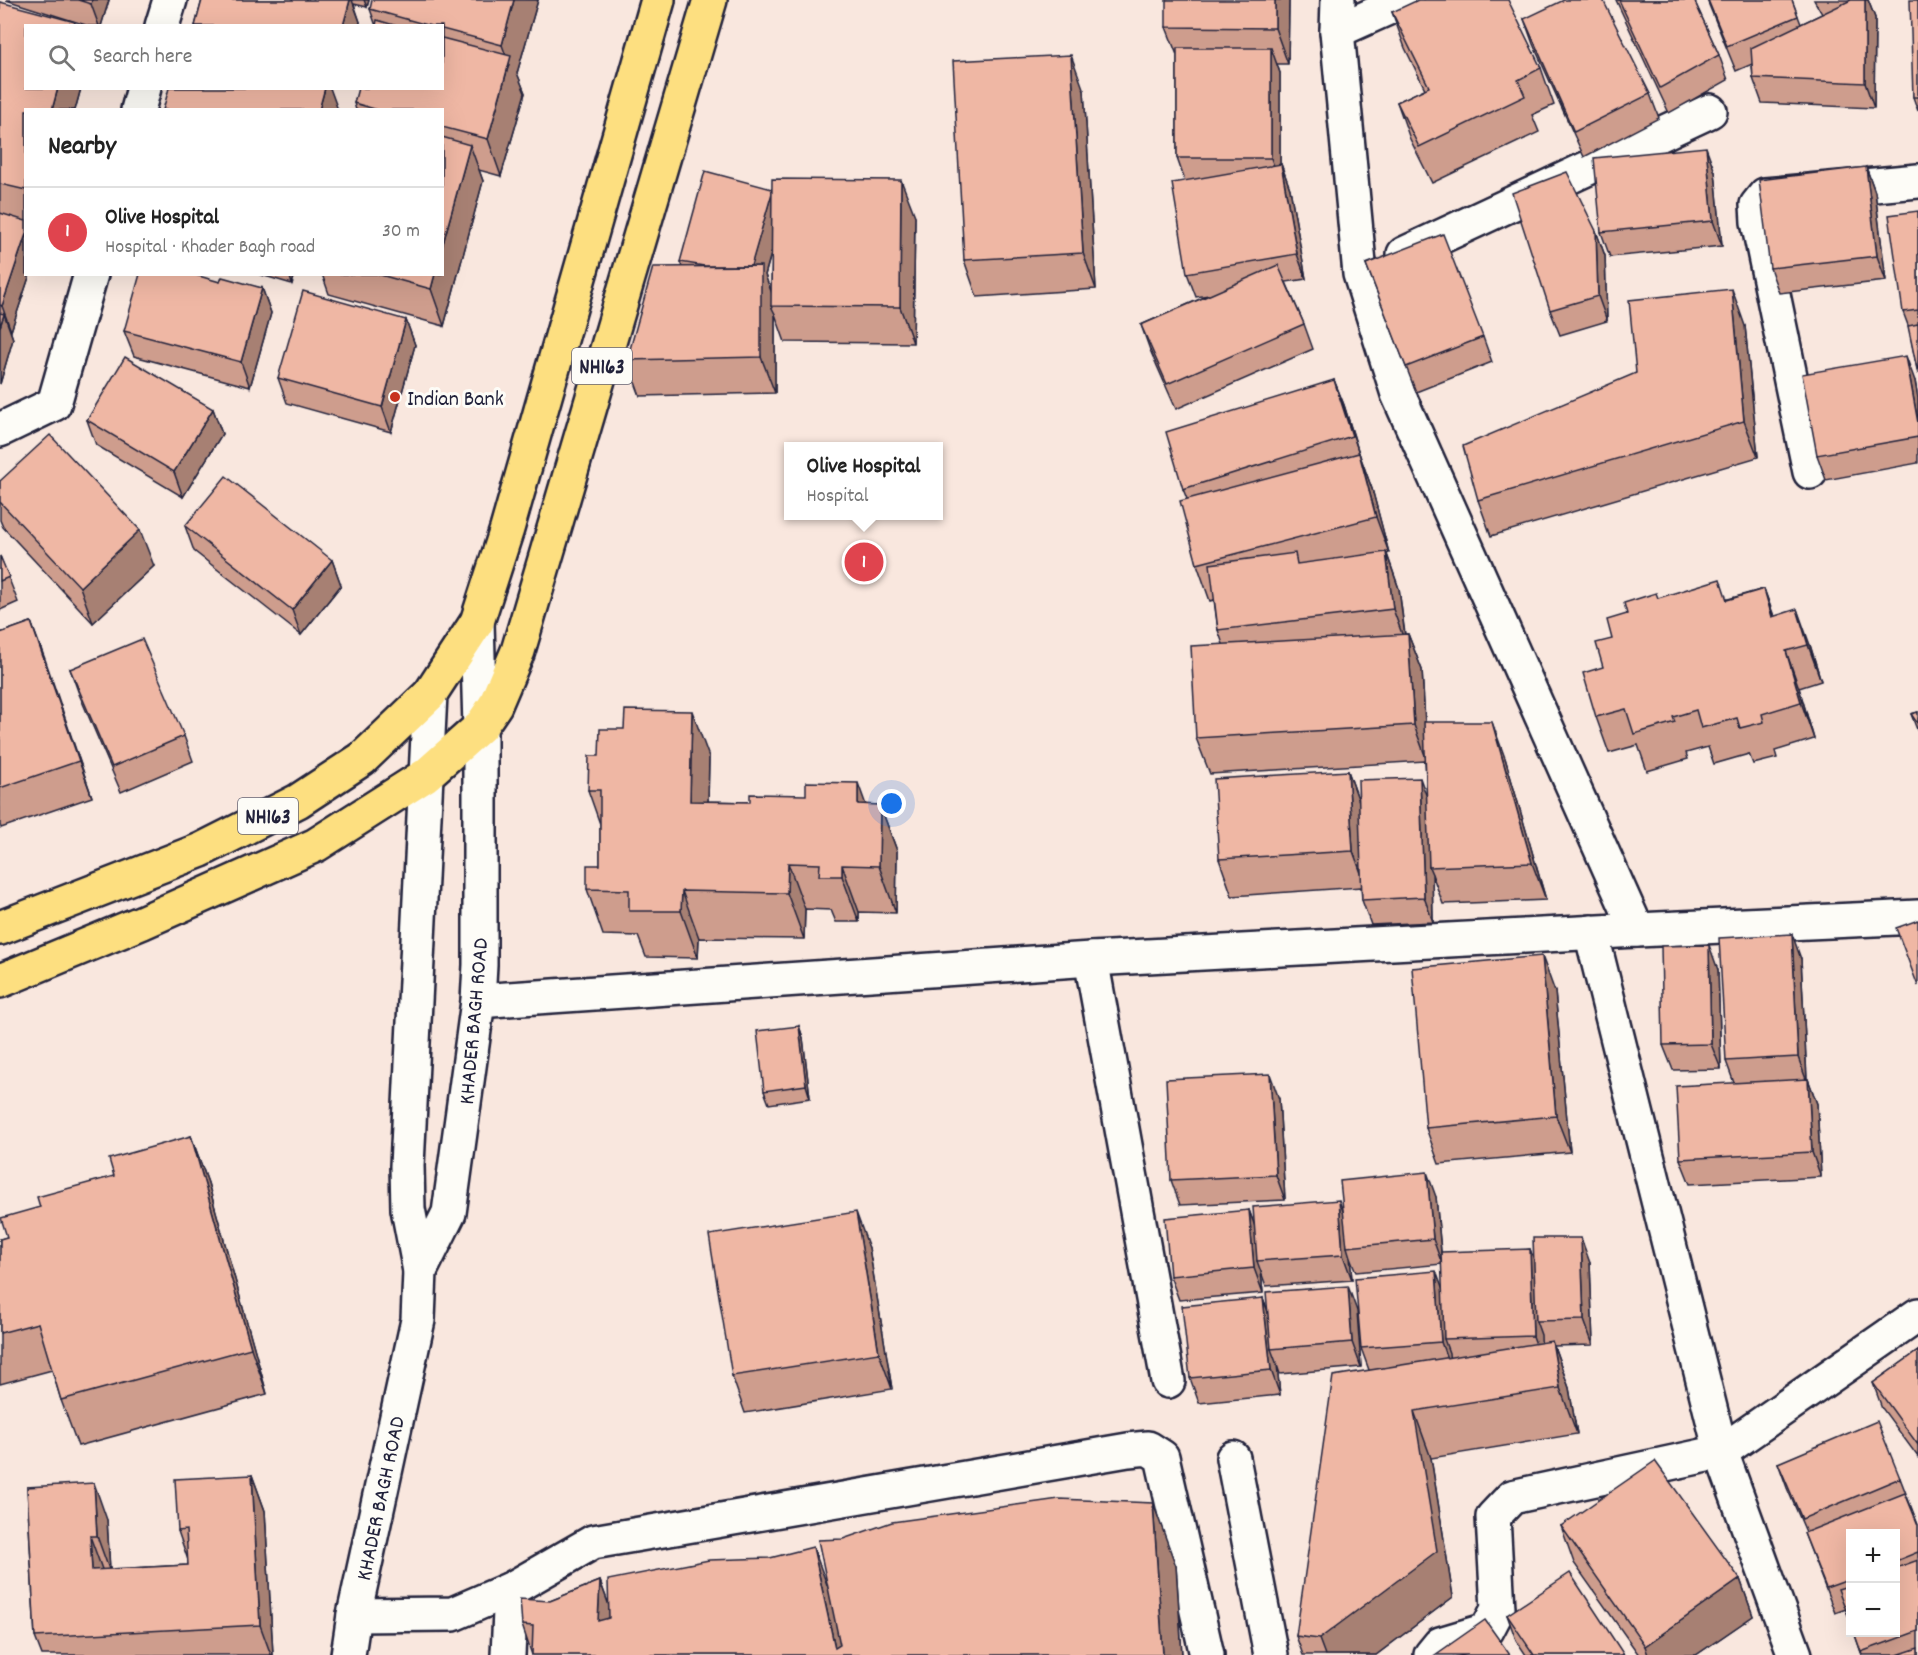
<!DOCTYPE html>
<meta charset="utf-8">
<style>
body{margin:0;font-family:Dekko,sans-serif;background:#f6f6f6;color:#222}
.controls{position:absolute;right:18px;bottom:18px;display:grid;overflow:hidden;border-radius:0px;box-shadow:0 6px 24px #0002}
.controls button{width:54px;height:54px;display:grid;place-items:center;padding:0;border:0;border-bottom:2px solid #e0e0e0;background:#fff;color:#222;font:30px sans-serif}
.you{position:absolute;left:892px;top:804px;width:21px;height:21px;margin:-15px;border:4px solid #fff;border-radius:50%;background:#1a73e8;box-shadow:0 0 0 9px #1a73e833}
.badge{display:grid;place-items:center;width:39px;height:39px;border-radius:50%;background:#ea580c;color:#fff;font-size:20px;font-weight:700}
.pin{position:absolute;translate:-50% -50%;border:3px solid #fff;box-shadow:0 2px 6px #0006}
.popup{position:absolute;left:784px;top:442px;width:159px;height:78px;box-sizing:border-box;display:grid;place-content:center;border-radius:0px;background:#fff;filter:drop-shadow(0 2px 4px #0005);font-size:20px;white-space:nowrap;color:#767676}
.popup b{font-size:22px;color:#222}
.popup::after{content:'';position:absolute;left:50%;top:100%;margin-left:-12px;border:12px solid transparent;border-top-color:#fff}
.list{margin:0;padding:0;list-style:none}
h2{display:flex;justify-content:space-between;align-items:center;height:78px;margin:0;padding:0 24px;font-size:26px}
h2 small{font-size:20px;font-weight:400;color:#767676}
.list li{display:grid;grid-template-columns:39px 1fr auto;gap:18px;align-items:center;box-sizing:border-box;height:90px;padding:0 24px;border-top:2px solid #e0e0e0}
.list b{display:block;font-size:22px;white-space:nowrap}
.list p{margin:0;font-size:20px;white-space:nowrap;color:#767676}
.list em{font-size:20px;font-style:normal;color:#767676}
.icon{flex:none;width:33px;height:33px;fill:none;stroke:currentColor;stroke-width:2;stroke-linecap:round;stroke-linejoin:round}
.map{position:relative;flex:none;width:1918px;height:1655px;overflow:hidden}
.search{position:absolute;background:#fff;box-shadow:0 6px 24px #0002;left:24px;top:24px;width:420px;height:66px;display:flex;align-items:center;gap:15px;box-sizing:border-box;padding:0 21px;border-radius:0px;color:#767676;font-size:22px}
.panel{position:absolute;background:#fff;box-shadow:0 6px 24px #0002;left:24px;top:108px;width:420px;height:168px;border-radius:0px}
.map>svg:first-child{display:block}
</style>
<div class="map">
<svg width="1918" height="1655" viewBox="0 0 1918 1655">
<rect width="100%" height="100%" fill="#f9e7de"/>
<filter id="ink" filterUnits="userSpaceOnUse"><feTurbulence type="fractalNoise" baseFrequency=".0167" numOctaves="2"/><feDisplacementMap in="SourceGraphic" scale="12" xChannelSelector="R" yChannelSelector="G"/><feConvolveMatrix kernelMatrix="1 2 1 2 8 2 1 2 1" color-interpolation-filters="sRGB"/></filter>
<g filter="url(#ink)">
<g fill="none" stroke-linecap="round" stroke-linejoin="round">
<g stroke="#22223b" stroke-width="38">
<g id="street">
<path d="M1338,0l-1,31 23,243 38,120 239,536"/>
<path d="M162,26l8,-26"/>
<path d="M1337,31l69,-31"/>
<path d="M138,110l6,-22"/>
<path d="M1404,254l306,-143"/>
<path d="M0,430l54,-26 37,-130"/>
<path d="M1810,472l-52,-250 -1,-17 8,-10 153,-14"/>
<path d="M1591,932l130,520 74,203"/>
<path d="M1091,959l77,422"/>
<path d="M1233,1458l38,197"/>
<path d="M354,1615l99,-1 58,-25 82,-47 535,-92 20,-2 14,9 45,198"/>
<path d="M508,1655l3,-66"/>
<path d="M1431,1655l9,-11 47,-14 11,-21 -5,-92 19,-20 209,-45 197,-137"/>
</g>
</g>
<g stroke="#22223b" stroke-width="38">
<g id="secondary">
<path d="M478,1001l613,-42 546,-29 281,-13"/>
<path d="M420,1271l29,-58 29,-212 2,-36v-238l-3,-105"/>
<path d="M348,1655l6,-40 64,-295 2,-49 -12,-62 -1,-43 23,-472"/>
</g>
</g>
<g stroke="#22223b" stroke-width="38">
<g id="highway">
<path d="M0,928l201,-78 97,-49 64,-42 68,-65 47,-72 30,-93 151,-529"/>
<path d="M0,981l143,-59 173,-77 110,-70 54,-48 15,-22 23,-54 192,-651"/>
</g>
</g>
<use href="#street" stroke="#fdfcf7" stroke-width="33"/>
<use href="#secondary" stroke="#fdfcf7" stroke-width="33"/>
<use href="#highway" stroke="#fddf80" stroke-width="33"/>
</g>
<g fill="#ce9d8d" stroke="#22223b" stroke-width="1.5" fill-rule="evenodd">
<path d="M6,0h103l-8,26h-12z"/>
<path d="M202,0h167l-2,7 -13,-3 6,18 -1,4h-164z"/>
<path d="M538,0l-21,73 8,20 -24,83 -22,-6 4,11 -39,145 -115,-32 -7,-20h120v-164h-86l-2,-7 88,-15v-62h-66l-6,-17z"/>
<path d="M1289,0l-1,64h-11l3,9v92l1,-1 9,25 16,90 -20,3 18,42 9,25 -137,60 -26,-59 -9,-25 68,-30 -13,2 -9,-24 -2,-92 -8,-23v-103l-11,-28z"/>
<path d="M1616,0h78l25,55 9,25 -59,33z"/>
<path d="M1707,0h85l9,24 21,-10 -8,-14h54l7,18 -1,90 -112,-5 -9,-25 -1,-14 -16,7z"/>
<path d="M1918,0v111l-5,-14z"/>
<path d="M0,2l26,86h55l-6,22h-49v164h4l-19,57 -1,-1 3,9 -13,45z"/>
<path d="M1392,12l149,56 13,37 -22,10 7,17 -107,51 -22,-44 -13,-37 28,-13 -20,-41z"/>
<path d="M1524,19l126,75 9,24 -75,39 -51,-113z"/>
<path d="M1084,91l12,198 -119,8 -13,-37z"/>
<path d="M1866,167l9,25 11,89 -107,12 -9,-25z"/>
<path d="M1715,172l7,74 -112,11 -9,-25z"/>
<path d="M772,189l143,27 -2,127 -128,-1 -10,-28v79l-135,3 -13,-36 55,-93 -2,-5zM772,251l-1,43 -6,-19z"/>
<path d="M1918,211v163l-9,-46 -6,-16z"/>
<path d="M1596,231l9,25 2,65 -47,14 -10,-25z"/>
<path d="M1366,264l117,73 9,25 -76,30z"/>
<path d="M258,274h37l-3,10z"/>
<path d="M220,282l42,6 9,25 -21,74 -116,-31 -10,-25z"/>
<path d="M406,320l9,25 -24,87 -104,-29 -9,-25z"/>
<path d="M1745,326l13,131 -267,79 -13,-36 158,-127z"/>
<path d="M1334,380l10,25 15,48 13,36 17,64 -2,1 12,35 6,45h3l14,36 3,52 80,36 41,142 -103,4 -11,-30 1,48 -62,3 -9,-25 -1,-13 -129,9 -13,-37 129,-88 10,28 69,-4 -2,-34 -215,13 -14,-36 27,-94 -5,-14 -4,-30 -4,1 -13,-37 -10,-65 -4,-10z"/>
<path d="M1915,381l3,17v65l-92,17 -9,-25z"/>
<path d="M213,409l9,25 -39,63 -87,-52 -9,-25z"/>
<path d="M0,481l154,85 -61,57 -90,-96 -3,-7z"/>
<path d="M185,526l147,34 9,25 -40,50 -107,-84z"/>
<path d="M0,556l18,46 -18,8z"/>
<path d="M1764,589l10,27 36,29 11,36 -22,7 15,51 -39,12 2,7 -24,6 -4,-10 -35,10 -6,-17 -22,6 2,6 -41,12 -9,-26 -29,8 -13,-36 7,-50 9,-28 15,-25 31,-16 70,1z"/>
<path d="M31,622l61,175 -91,31 -1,-3v-192z"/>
<path d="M70,669l114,67 9,25 -72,31 -42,-98z"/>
<path d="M1918,712v20l-7,-18z"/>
<path d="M709,757l-1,44 172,4 17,46 -1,62 -37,-1v10h-23l-5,-12 -26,-1 -1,30 -105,-1 -1,20 -52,-1 -8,-21 -35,-1 -16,-46 13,-24v-41l-12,-34z"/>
<path d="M1801,959l6,120h1l9,25 4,73 -131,7 -10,-25 54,-76 -8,-22z"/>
<path d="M1718,970l3,99 -48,1 -10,-25z"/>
<path d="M1555,992l15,160 -131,12 -13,-36z"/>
<path d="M799,1026l4,12 7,60 -41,6 -5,-13z"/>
<path d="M1279,1099l6,101 -105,5 -9,-25z"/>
<path d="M191,1136l17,47 59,211 -189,52 -17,-46 -9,-30 -52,14v-145l7,-2 33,-30 74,-31z"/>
<path d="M1436,1197l6,65 88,-13 4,12 56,2 3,82 -39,1 15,42 8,46 -146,24 22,139 -77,58h-73l-7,-19 73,-266 -8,-22 82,-58 -1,-26 -86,8 -6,-15 2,23 -86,6 -5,-14 2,21 -84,7 -9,-24 79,-66 6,17 88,-17z"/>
<path d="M869,1248l23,141 -147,24 -13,-37z"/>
<path d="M1263,1298l5,13h89l4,56 -81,7 -3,-9 3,30 -81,8 -9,-25z"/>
<path d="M1918,1351v106l-36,-49 -9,-25z"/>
<path d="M1778,1463l122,15 18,47v130h-56l-8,-23h42v-99h-45v90l-5,-14 -11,4 -31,-80 2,-1 -19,-44z"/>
<path d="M252,1475l13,36 8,144h-231l-7,-18 -8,-150 80,33 3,49 78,-4v-5l-10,-29z"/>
<path d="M1561,1526l179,53 13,37 -57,39h-57l-65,-92z"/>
<path d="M1176,1566l6,89h-650l-10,-30 28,-24 50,-20 9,24z"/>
<path d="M1507,1615l117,40h-98l-10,-15z"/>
</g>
<g fill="#a78073" stroke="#22223b" stroke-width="1.5">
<path d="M92,0h17l-8,26h-2l-8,-22z"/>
<path d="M350,0h2l8,22 -1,4h-16z"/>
<path d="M364,0h5l-2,7z"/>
<path d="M514,0h24l-21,73 8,20 -24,83 -13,-37 21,-75 -7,-19z"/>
<path d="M1275,0h14l-1,64 -13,-36z"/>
<path d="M1865,0h3l7,18 -1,90 -9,-25z"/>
<path d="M1271,48l9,25v110l-9,-25z"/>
<path d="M1071,55l13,36 12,198 -13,-36z"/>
<path d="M58,88h23l-6,22h-23z"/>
<path d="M325,88h5l8,22h-19z"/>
<path d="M470,145l13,36 -39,145 -13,-37 4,-15h7v-27z"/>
<path d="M1706,147l9,25 7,74 -9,-25z"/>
<path d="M1281,164l9,25 16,90 -9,-25z"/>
<path d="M1866,167l9,25 11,89 -9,-25z"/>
<path d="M901,180l14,36 -2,127 -13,-36z"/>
<path d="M773,189l9,25 -17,61 10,27 -4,4 4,8v79l-14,-36 -13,-82z"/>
<path d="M1596,231l9,25 2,65 -9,-25z"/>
<path d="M26,234v40h4l-19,57 -9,-25z"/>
<path d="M289,274h6l-3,10z"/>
<path d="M262,288l9,25 -21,74 -9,-25z"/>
<path d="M1732,289l13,37 13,131 -14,-36z"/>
<path d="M4,314l9,25 -13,45v-57z"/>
<path d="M406,320l9,25 -24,87 -9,-25z"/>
<path d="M1906,356l9,25 3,17v25z"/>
<path d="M1334,380l10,25 16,52 -1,-4 13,36 17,64 -13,-36 -15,-58z"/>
<path d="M213,409l9,25 -39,63 -9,-25z"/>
<path d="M140,530l14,36 -61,57 -13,-36z"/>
<path d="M1386,552l13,37 7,56 -13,-36z"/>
<path d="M332,560l9,25 -40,50 -9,-25z"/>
<path d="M1764,589l13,37 -5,-9z"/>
<path d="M1797,609l13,36 11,36 -13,-36z"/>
<path d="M31,622l14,37 47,138 -13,-36z"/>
<path d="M1408,634l14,36 5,91 -13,-36z"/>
<path d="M1786,651l13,37 15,51 -13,-37z"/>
<path d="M692,711l17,46 -2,90 -17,-46z"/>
<path d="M1492,722l13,36 41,142 -14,-37z"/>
<path d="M1348,771l13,36 5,80 -13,-36z"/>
<path d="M1420,778l9,25v64l3,7 1,48 -9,-25z"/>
<path d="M858,783l17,47 -17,-26z"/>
<path d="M880,805l17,46 -1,62 -17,-47z"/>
<path d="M788,863l17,46 -1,30 -17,-46z"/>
<path d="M842,865l17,47v10l-17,-46z"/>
<path d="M682,891l17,47 -1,20 -17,-47z"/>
<path d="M1792,934l9,25 6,123 -9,-25z"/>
<path d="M1709,945l9,25 3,99 -10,-25z"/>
<path d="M1542,956l13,36 15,160 -14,-36z"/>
<path d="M799,1026l4,12 7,60 -4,-13z"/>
<path d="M1270,1074l9,25 6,101 -9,-25z"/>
<path d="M1808,1079l9,25 4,73 -9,-25z"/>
<path d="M191,1136l17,47 59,211 -16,-46z"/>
<path d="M1427,1172l9,25 6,67 -9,-25z"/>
<path d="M1339,1200l9,25 -1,22 3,10 2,23 -9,-25z"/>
<path d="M1249,1210l9,25 -1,26 4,11 2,21 -9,-25z"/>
<path d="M856,1212l13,36 23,141 -13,-36z"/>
<path d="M1581,1238l9,25 3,82 -9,-25z"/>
<path d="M1530,1249l9,25 -3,47 5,14 1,26 -9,-25z"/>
<path d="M1436,1271l9,25 -1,43 5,14 1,14 -9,-25z"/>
<path d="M1348,1286l9,25 4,56 -9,-25z"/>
<path d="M1263,1298l9,25 -1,26 6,16 3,30 -9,-25z"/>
<path d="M1552,1341l17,47 8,46 -17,-46z"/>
<path d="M1414,1411l17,47 22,139 -77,58h-51l-6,-16z"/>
<path d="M252,1475l13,36 8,144h-2l-11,-30z"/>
<path d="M94,1483l13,37 3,52 -13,-36z"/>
<path d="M1153,1503l23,63 6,89h-19z"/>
<path d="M90,1536l13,36 -11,-2z"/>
<path d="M813,1547l23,62 9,46 -10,-7z"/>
<path d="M1740,1579l13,37 -57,39h-48l-3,-9z"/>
<path d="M600,1581l23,63 -25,-23z"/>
</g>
<g fill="#efb7a4" stroke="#22223b" stroke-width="1.5">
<path d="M78,0h14l-1,4z"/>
<path d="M202,0h148l-7,26h-148z"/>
<path d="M372,0h142l-12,45 -60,-16v-3h-11l-61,-17z"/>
<path d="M1166,0h109v28l-109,-1z"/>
<path d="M1418,0h90l33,68 -23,12 7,16 -106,51 -22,-45 32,-15 -37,-75z"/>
<path d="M1564,0h39l47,94 -76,38 -50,-113z"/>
<path d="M1619,0h75l25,55 -59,33z"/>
<path d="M1708,0h84l6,16 -71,30z"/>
<path d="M1851,0h14v83l-112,-5 -2,-30z"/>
<path d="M1910,0h8v97h-5z"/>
<path d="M0,2l75,20 -1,4h-48v62h32l-6,22h-26v80l-26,-6z"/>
<path d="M377,20l20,6h-21z"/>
<path d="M442,38l69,18 -23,83 -46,-12v-17h-64l-24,-7 4,-15h84z"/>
<rect x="1177" y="48" width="94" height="110"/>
<path d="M1071,55l12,198 -119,7 -11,-199z"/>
<path d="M169,88h156l-6,22h-156z"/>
<path d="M442,137l28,8 -28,102z"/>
<path d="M1706,147l7,74 -112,11 -7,-74z"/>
<path d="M1281,164l16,90 -110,19 -15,-90z"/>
<path d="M1866,167l11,89 -107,12 -11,-88z"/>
<path d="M705,171l67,18v4l-21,73h-47l-24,-4z"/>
<path d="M1567,172l29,59 2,65 -48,14 -38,-117z"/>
<path d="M772,179l129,1 -1,127 -129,-1z"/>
<path d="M1918,211v99l-15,2 -14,-97z"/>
<path d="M0,213l26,8v13l-24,72 -2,-1z"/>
<path d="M1443,234l40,103 -77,30 -40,-103z"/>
<path d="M1278,265l26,59 -137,60 -26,-59z"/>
<path d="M761,266v91l-134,3 26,-93z"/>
<path d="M140,274h52l28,8 2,-5 40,11 -21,74 -117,-31z"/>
<path d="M377,274h58l-4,15z"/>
<path d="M1732,289l12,132 -266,79 -15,-54 173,-73 -7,-73z"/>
<path d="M303,291l103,29 -24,87 -104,-29z"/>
<path d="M0,313l4,1 -4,13z"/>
<path d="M1918,324v50l-10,-48z"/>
<path d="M1906,356l12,67v14l-101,18 -15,-81z"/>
<path d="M125,357l88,52 -39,63 -87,-52z"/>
<path d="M1334,380l18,56 -169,53 -17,-57z"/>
<path d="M50,435l90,95 -60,57 -80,-85v-21z"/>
<path d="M1359,453l17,64 -179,47 -17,-63z"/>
<path d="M226,476l106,84 -40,50 -107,-84z"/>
<path d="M1386,552l7,57 -175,21 -8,-66 85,-11 2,11z"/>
<path d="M0,556l9,21 -9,4z"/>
<path d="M1720,579l7,21 37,-11 8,28 25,-8 11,36 -22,6 15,51 -39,12 2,8 -24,6 -3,-10 -36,10 -5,-18 -23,7 2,5 -41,12 -8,-25 -30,8 -13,-44 20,-6 -7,-24 16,-4 -5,-19 20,-6 -3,-11 32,-10 2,5z"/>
<path d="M31,622l48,139 -79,27v-155z"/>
<path d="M1408,634l6,91 -218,13 -5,-92z"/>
<path d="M142,639l42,97 -72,31 -42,-98z"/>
<path d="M625,710l67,1 -2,90 60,1v-8l56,1v-13l52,1v21l22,1 -1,61 -37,-1v11h-23l1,-12 -32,-1 -1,30 -105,-2 -1,20h-52v-21l-42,-1v-24h13v-75h-12l1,-34h10l1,-27h24z"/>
<path d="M1918,712v12l-7,-10z"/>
<path d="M1424,722h68l40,141 -103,4z"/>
<path d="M1348,771l5,80 -134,8 -5,-80z"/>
<path d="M1420,778l4,119 -62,3 -4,-120z"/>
<path d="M1918,920v66l-22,-58z"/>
<path d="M1792,934l6,123 -72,4 -7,-123z"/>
<path d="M1709,945l2,99 -48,1 -2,-99z"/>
<path d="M1542,956l14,160 -130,12 -14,-160z"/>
<path d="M799,1026l7,59 -42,6 -7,-60z"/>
<path d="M1270,1074l6,101 -105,5 -5,-101z"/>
<path d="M1808,1079l4,73 -132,7 -4,-73z"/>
<path d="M191,1136l60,212 -190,52 -23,-77 -38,10v-94l7,-2 -6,-19 39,-11 -3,-10 77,-21 -5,-17z"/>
<path d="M1427,1172l6,67 -86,8 -7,-66z"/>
<path d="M1339,1200l4,55 -86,6 -4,-54z"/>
<path d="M1249,1210l5,58 -84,8 -5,-58z"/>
<path d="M856,1212l23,141 -147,23 -23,-141z"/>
<path d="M1533,1238h48l3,82 -48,1z"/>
<path d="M1530,1249l3,87 -89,3 -3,-87z"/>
<path d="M1436,1271l5,71 -80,6 -6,-70z"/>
<path d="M1348,1286l4,56 -81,7 -5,-57z"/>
<path d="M1263,1298l8,72 -81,8 -8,-72z"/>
<path d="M1552,1341l8,47 -146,23 23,140 -118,88 -23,-3 37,-260z"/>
<path d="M1918,1351v94l-45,-62z"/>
<path d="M1877,1421l23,57 -98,41 -24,-56z"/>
<path d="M1655,1461l85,118 -95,67 -84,-120z"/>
<path d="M252,1475l8,150 -225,12 -8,-150 67,-4 3,53h-7l2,34 96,-5 -2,-35 -8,1 -3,-52z"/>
<path d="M1905,1493l13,32v27l-22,9v-28h-45v46l-25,9 -22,-55z"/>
<path d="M1059,1499l94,4 10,152h-631l1,-29 -11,-1 -2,-26 30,2 50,-20 -2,40 11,-3 -1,-38 101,-20 61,-2 43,-11 22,101 5,-3 -22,-105 25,-1 49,-17z"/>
<path d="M1918,1560v71l-57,21 -7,-20h42v-64z"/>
<path d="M1570,1573l54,82h-90l-27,-40z"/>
<path d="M1851,1585v38l-13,-34z"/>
<path d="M1485,1620l25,35h-75z"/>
<path d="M1918,1648v7h-21z"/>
</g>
</g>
<circle fill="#c8321e" stroke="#fdfcf7" stroke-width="2" cx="395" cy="397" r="6"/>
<g text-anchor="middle" stroke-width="6" stroke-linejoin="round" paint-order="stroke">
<g fill="#fdfcf7" stroke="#646373" stroke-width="1.5">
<rect x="572" y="348" width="60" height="36" rx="4.5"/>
<rect x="238" y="798" width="60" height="36" rx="4.5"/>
</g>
<g font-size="21" font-weight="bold" fill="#22223b">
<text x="602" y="373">NH163</text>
<text x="268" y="823">NH163</text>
</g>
<g font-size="22" fill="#22223b" stroke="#fdfcf7" text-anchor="start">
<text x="407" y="405">Indian Bank</text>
</g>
<g font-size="22" fill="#22223b" stroke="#fdfcf7">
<text transform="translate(472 1021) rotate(-85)" y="8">KHADER BAGH ROAD</text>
<text transform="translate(379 1498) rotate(-78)" y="8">KHADER BAGH ROAD</text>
</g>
</g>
</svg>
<div class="controls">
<button>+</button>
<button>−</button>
</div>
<div class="you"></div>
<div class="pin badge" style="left:864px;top:562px;background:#e0444e">1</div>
<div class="popup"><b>Olive Hospital</b>Hospital</div>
<div class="search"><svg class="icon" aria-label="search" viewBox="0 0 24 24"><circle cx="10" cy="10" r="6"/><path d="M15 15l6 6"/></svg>Search here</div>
<section class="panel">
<h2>Nearby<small></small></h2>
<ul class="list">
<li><span class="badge" style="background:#e0444e">1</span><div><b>Olive Hospital</b><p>Hospital · Khader Bagh road</p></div><em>30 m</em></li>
</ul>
</section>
</div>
